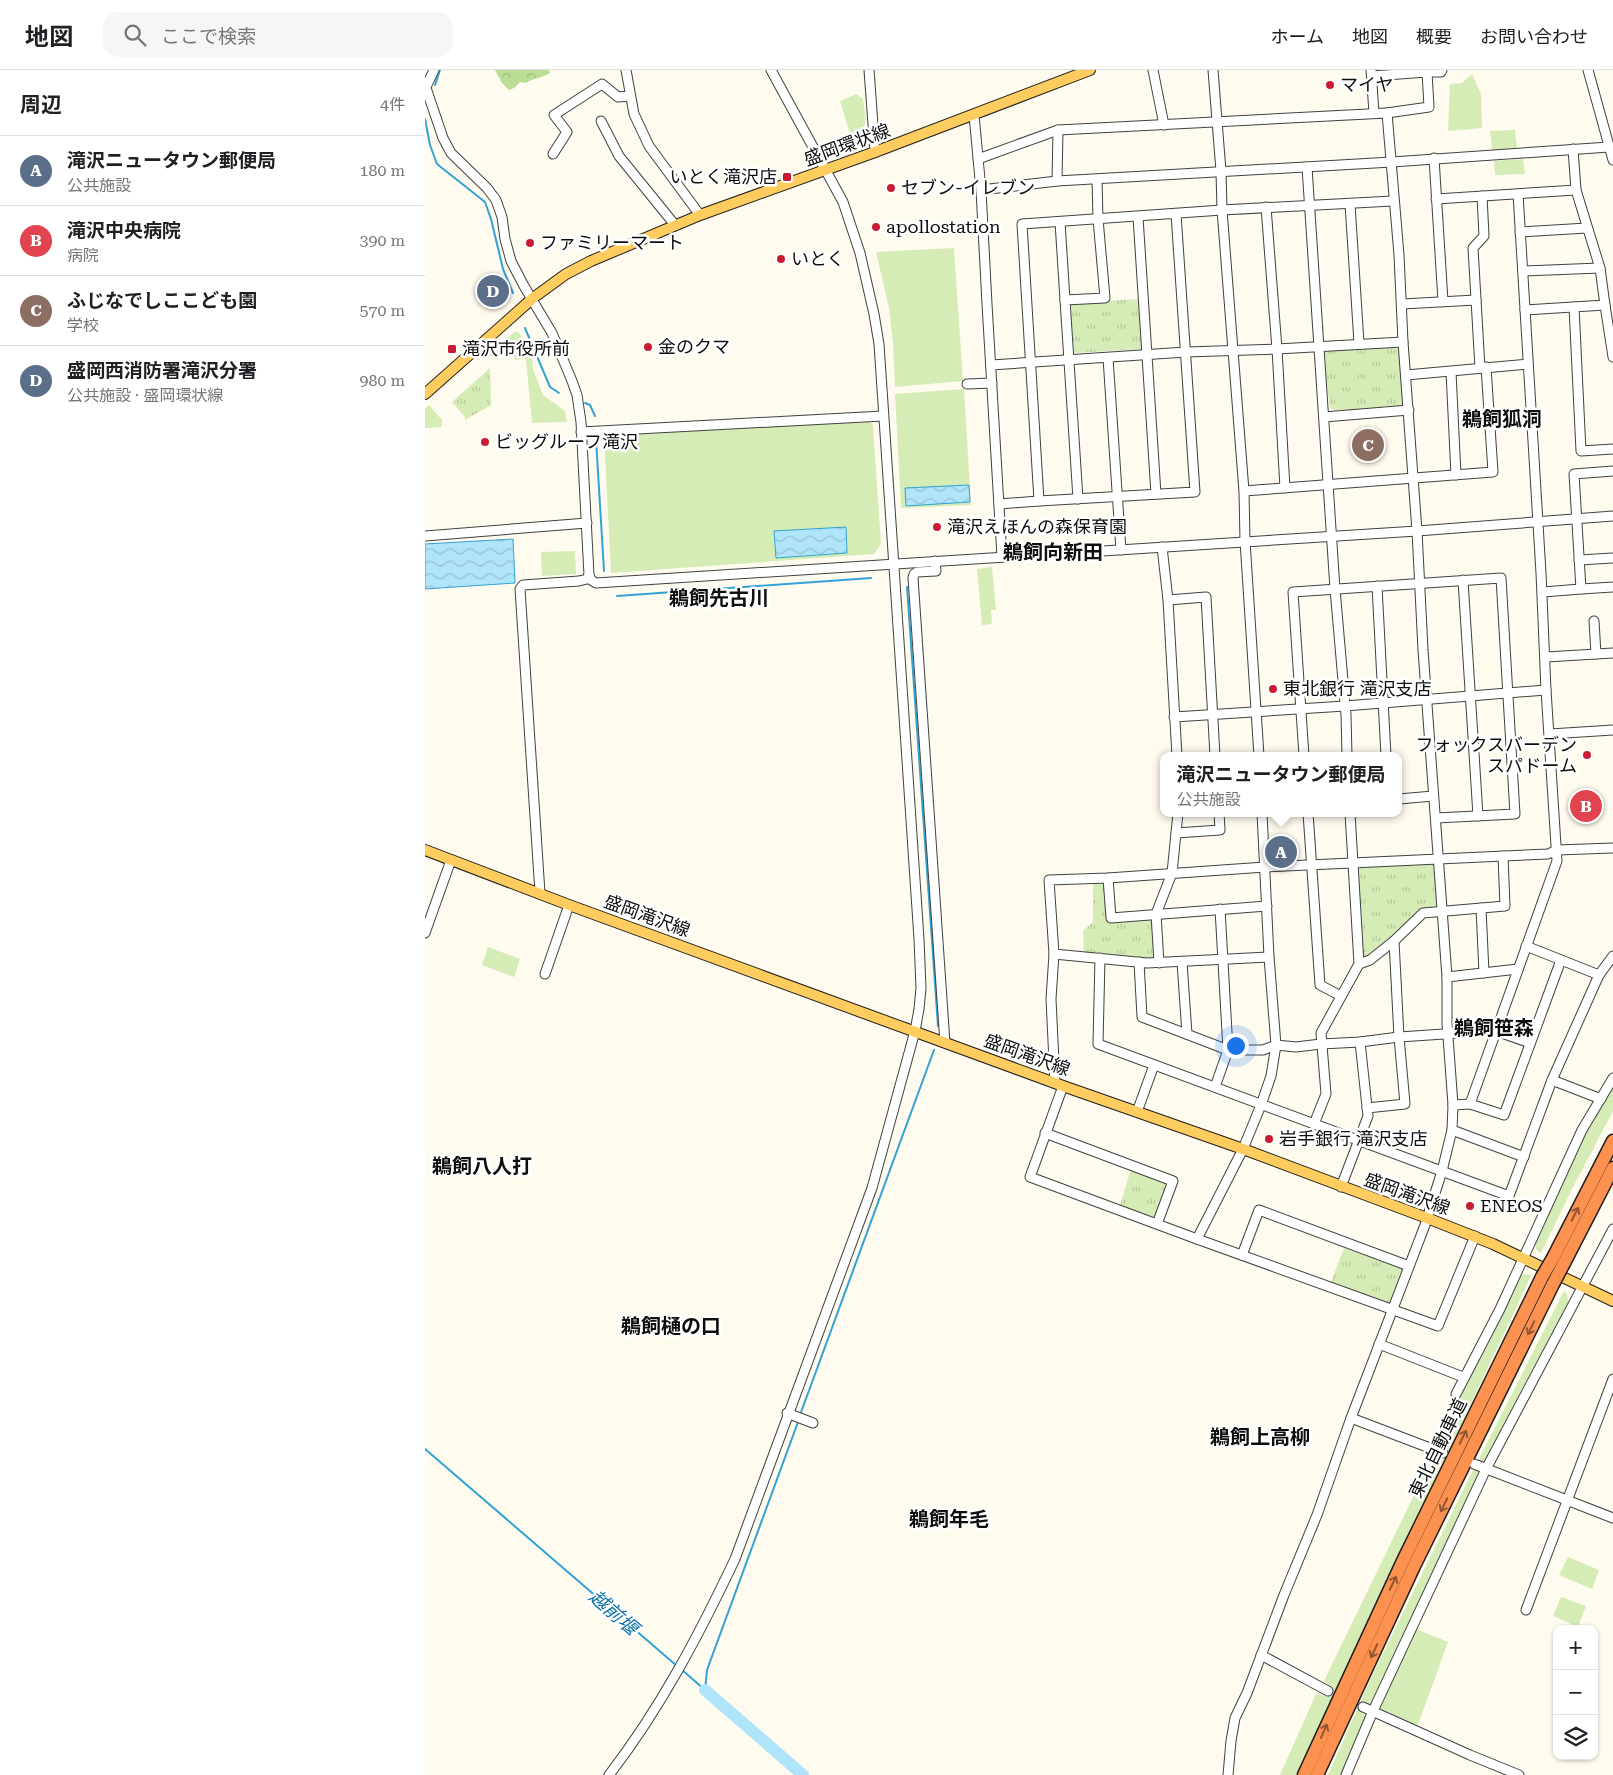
<!DOCTYPE html>
<html lang="ja">
<meta charset="utf-8">
<style>
body{margin:0;font-family:"Roboto Serif","Noto Sans JP",serif;background:#f6f6f6;color:#202124}
.controls{position:absolute;right:15px;bottom:15px;display:grid;overflow:hidden;border-radius:10px;box-shadow:0 1px 4px #0004}
.controls button{width:45px;height:45px;display:grid;place-items:center;padding:0;border:0;border-bottom:1px solid #e0e0e0;background:#fff;color:#202124;font:25px sans-serif}
.you{position:absolute;left:810px;top:975px;width:18px;height:18px;margin:-12px;border:4px solid #fff;border-radius:50%;background:#1a73e8;box-shadow:0 0 0 8px #1a73e833}
.badge{display:grid;place-items:center;width:32px;height:32px;border-radius:50%;background:#7c3aed;color:#fff;font-size:16px;font-weight:700}
.pin{position:absolute;translate:-50% -50%;border:2px solid #fff;box-shadow:0 1px 5px #0006}
.popup{position:absolute;left:735px;top:682px;width:242px;height:65px;box-sizing:border-box;display:grid;place-content:center;border-radius:10px;background:#fff;filter:drop-shadow(0 1px 4px #0005);font-size:16px;white-space:nowrap;color:#757577}
.popup b{font-size:19px;color:#202124}
.popup::after{content:'';position:absolute;left:50%;top:100%;margin-left:-10px;border:10px solid transparent;border-top-color:#fff}
.list{margin:0;padding:0;list-style:none}
h2{display:flex;justify-content:space-between;align-items:center;height:65px;margin:0;padding:0 20px;font-size:21px}
h2 small{font-size:16px;font-weight:400;color:#757577}
.list li{display:grid;grid-template-columns:32px 1fr auto;gap:15px;align-items:center;box-sizing:border-box;height:70px;padding:0 20px;border-top:1px solid #e0e0e0}
.list b{display:block;font-size:19px;white-space:nowrap}
.list p{margin:0;font-size:16px;white-space:nowrap;color:#757577}
.list em{font-size:16px;font-style:normal;color:#757577}
.icon{flex:none;width:28px;height:28px;fill:none;stroke:currentColor;stroke-width:2;stroke-linecap:round;stroke-linejoin:round}
.map{position:relative;flex:none;width:1188px;height:1705px;overflow:hidden}
header{display:flex;align-items:center;gap:30px;box-sizing:border-box;height:70px;padding:0 25px;background:#fff;border-bottom:1px solid #e0e0e0}
header strong{font-size:24px}
nav{display:flex;gap:28px;margin-inline-start:auto;font-size:18px}
.search{width:350px;height:45px;background:#f6f6f6;display:flex;align-items:center;gap:12px;box-sizing:border-box;padding:0 18px;border-radius:15px;color:#757577;font-size:19px}
main{display:flex}
aside{flex:1;background:#fff}
.map>svg:first-child{display:block}
</style>
<header>
<strong>地図</strong>
<div class="search"><svg class="icon" aria-label="search" viewBox="0 0 24 24"><circle cx="10" cy="10" r="6"/><path d="M15 15l6 6"/></svg>ここで検索</div>
<nav><a>ホーム</a><a>地図</a><a>概要</a><a>お問い合わせ</a></nav>
</header>
<main>
<aside>
<h2>周辺<small>4件</small></h2>
<ul class="list">
<li><span class="badge" style="background:#5c6f8a">A</span><div><b>滝沢ニュータウン郵便局</b><p>公共施設</p></div><em>180 m</em></li>
<li><span class="badge" style="background:#e0444e">B</span><div><b>滝沢中央病院</b><p>病院</p></div><em>390 m</em></li>
<li><span class="badge" style="background:#8d6e63">C</span><div><b>ふじなでしここども園</b><p>学校</p></div><em>570 m</em></li>
<li><span class="badge" style="background:#5c6f8a">D</span><div><b>盛岡西消防署滝沢分署</b><p>公共施設 · 盛岡環状線</p></div><em>980 m</em></li>
</ul>
</aside>
<div class="map">
<svg width="1188" height="1705" viewBox="0 0 1188 1705">
<defs>
<pattern id="forest-crowns" width="20" height="18" patternUnits="userSpaceOnUse" patternTransform="scale(1.25)"><rect width="20" height="18" fill="#bbde94"/><path d="M2 6a3 3 0 1 1 6 0M12 15a3 3 0 1 1 6 0" fill="none" stroke="#a0bd7e"/></pattern>
<pattern id="park-tufts" width="24" height="20" patternUnits="userSpaceOnUse" patternTransform="scale(1.25)"><rect width="24" height="20" fill="#d6ecb6"/><path d="M3 7l-1-3M5 7V3M7 7l1-3M15 17l-1-3M17 17v-4M19 17l1-3" fill="none" stroke="#b6c99b"/></pattern>
<pattern id="water-waves" width="16" height="10" patternUnits="userSpaceOnUse" patternTransform="scale(1.25)"><rect width="16" height="10" fill="#b0e4fa"/><path d="M0 5q4-4 8 0t8 0" fill="none" stroke="#96c2d5"/></pattern>
</defs>
<rect width="100%" height="100%" fill="#fffbef"/>
<g fill="#d6ecb6">
<path d="M1047,4l9,20 1,34 -34,3 2,-47 12,-1z"/>
<path d="M431,24l7,5c2,15 8,31 -10,37l-3,-2 -10,-33z"/>
<path d="M1090,60l2,18 -25,2 -2,-19z"/>
<path d="M1098,89l2,15 -30,1 -1,-14z"/>
<path d="M529,178l9,133 -68,6 -2,-43 -4,-36 -13,-56z"/>
<path d="M91,261l4,3 12,24 1,11 10,26 22,16 2,11 -35,1 -6,-64 -11,1 -1,-6 -30,3z"/>
<path d="M539,319l7,116 -70,3 -6,-114z"/>
<path d="M4,335l13,15v7l-17,1v-19z"/>
<path d="M444,351l4,4 8,119 -7,10 -263,19 -7,-137z"/>
<path d="M150,481l1,23 -34,2 -1,-24z"/>
<path d="M567,497l4,43h-5l1,14 -10,1 -5,-56z"/>
<path d="M63,877l32,12 -6,18 -32,-12z"/>
<path d="M1188,1017v24l-41,78 -31,64c-6,-3 -6,-6 -5,-12l50,-109z"/>
<path d="M1101,1204l5,1 -4,10 -78,165 -10,-4 -1,-4 31,-64 19,-33 29,-66 4,-4z"/>
<path d="M1139,1221l3,3 2,11 -83,159 -9,-1z"/>
<path d="M1008,1386h3l8,3 -148,316h-16l36,-81 10,2 4,-10 -6,-5z"/>
<path d="M1049,1398l6,4v4l-56,114 -52,114 -8,1 -4,6 6,6 -23,58h-15l43,-97z"/>
<path d="M1143,1487l31,13 -7,19 -33,-14z"/>
<path d="M1136,1527l25,9 -8,21 -25,-11z"/>
<path d="M989,1558l34,14 -32,88 -38,-18z"/>
</g>
<path fill="url(#forest-crowns)" d="M70,0h54l1,3c-8,5 -16,5 -24,10l-6,-1 -6,6 -5,2 -7,-7z"/>
<g fill="url(#park-tufts)">
<path d="M714,229l3,50 -68,4 -4,-50z"/>
<path d="M965,276l7,2 3,4 5,51 -5,5 -65,2 -5,-2 -8,-57z"/>
<path d="M65,298l1,37 -26,15v-3l-13,-15z"/>
<path d="M1010,791l2,45 -14,4 -30,28 -24,19 -8,2 -5,-87 2,-7z"/>
<path d="M681,810l4,39 44,-3 3,46 -73,-8 -1,-23 10,-9v-41z"/>
<path d="M706,1099l36,13 2,4 -13,34 -36,-15z"/>
<path d="M919,1178l60,22 -12,35 -61,-23z"/>
</g>
<g fill="url(#water-waves)" stroke="#32a2d6">
<path d="M544,415l1,17 -64,4 -1,-18z"/>
<path d="M421,457l1,26 -71,5 -2,-27z"/>
<path d="M88,469l2,44 -90,6v-45z"/>
</g>
<g fill="none" stroke-linecap="round" stroke-linejoin="round">
<g stroke="#32a2d6" stroke-width="2">
<path d="M10,15l5,-15"/>
<path d="M0,49l5,26 7,19 48,38 6,17 12,50 10,24"/>
<path d="M100,258l25,59 9,6"/>
<path d="M160,333l5,2 5,11"/>
<path d="M171,369l8,132"/>
<path d="M482,517l31,439"/>
<path d="M192,526l254,-18"/>
<path d="M375,1345l134,-365"/>
<path d="M0,1379l252,217"/>
<path d="M256,1599l24,21"/>
<path d="M280,1620l2,-20 91,-248"/>
</g>
<path stroke="#b0e4fa" stroke-width="12" d="M280,1620l98,85"/>
<path stroke="#dbd7cd" stroke-width="9" stroke-dasharray="9 4.5" stroke-linecap="butt" d="M903,1621l35,16"/>
<g stroke="#414141" stroke-width="11">
<g id="minor">
<path d="M201,0l8,44 15,32 51,69"/>
<path d="M444,0l6,82"/>
<path d="M728,0l11,55"/>
<path d="M788,0l8,101 1,39 22,281 1,50 14,215"/>
<path d="M946,0l3,43"/>
<path d="M1163,0l25,90"/>
<path d="M1002,2h14l1,-2"/>
<path d="M947,6l55,-4 2,35 -42,6"/>
<path d="M0,15l18,53 8,15 36,35 9,12 6,17 3,22 6,22 13,25 28,47 20,48 5,14 4,27 8,153 2,5 5,3 821,-52 196,-15"/>
<path d="M1,17l8,-17"/>
<path d="M549,45l7,75 6,114 15,253"/>
<path d="M176,51l18,35 56,69"/>
<path d="M128,84l14,-22 -13,-17 48,-31 16,13 12,-1"/>
<path d="M1009,88l9,143"/>
<path d="M553,89l80,-29 329,-17 12,142 4,87 14,189 6,119 24,327v46l6,82 -1,25 -10,41 -17,54 -74,193 -34,97 -33,80 -37,98 -12,25 -4,23 -3,34"/>
<path d="M882,97l28,422 11,126 1,41"/>
<path d="M632,111l1,-51"/>
<path d="M556,120l76,-9 335,-19 217,-15"/>
<path d="M1011,129l140,-9"/>
<path d="M925,134l9,139"/>
<path d="M841,137l11,142 8,139"/>
<path d="M751,144l19,278 -156,9 -17,-277 200,-14 171,-9"/>
<path d="M713,147l18,277"/>
<path d="M635,152l5,78"/>
<path d="M1095,162l67,-4"/>
<path d="M1098,201l77,-3"/>
<path d="M977,234l74,-4"/>
<path d="M1180,235l8,52"/>
<path d="M1149,237l7,144 32,-2"/>
<path d="M1100,240l80,-5 -5,-37 -24,-78 -3,-41"/>
<path d="M683,288l13,192"/>
<path d="M566,295l195,-13 91,-3 126,-7"/>
<path d="M1055,298l-7,-120 11,-12 -2,-40"/>
<path d="M1026,302l5,103"/>
<path d="M981,305l122,-11"/>
<path d="M542,314l25,-1"/>
<path d="M899,347l85,-7"/>
<path d="M156,362l302,-16"/>
<path d="M1188,401l-39,3 7,115 32,-2"/>
<path d="M819,421l249,-19 -7,-105"/>
<path d="M653,429l-13,-199 40,-2 -7,-79 -1,-39"/>
<path d="M574,434l40,-3"/>
<path d="M0,466l162,-13"/>
<path d="M737,477l6,53 9,156"/>
<path d="M1154,490l34,-2"/>
<path d="M510,491l1,10 -19,1 -3,2 -1,4 32,465"/>
<path d="M1038,510l15,236"/>
<path d="M952,516l9,170"/>
<path d="M1118,522l38,-3"/>
<path d="M743,530l38,-3 9,159"/>
<path d="M1169,551l2,33"/>
<path d="M1121,587l67,-4"/>
<path d="M749,647l171,-11 201,-16"/>
<path d="M1125,664l63,-4"/>
<path d="M879,686l-11,-164 208,-14 14,236 -79,4"/>
<path d="M974,729l34,-3"/>
<path d="M883,743l12,172 21,11"/>
<path d="M751,763l44,-3 -1,-17"/>
<path d="M683,808l3,40 156,-12"/>
<path d="M115,823l-20,-304 3,-4 56,-4 8,-2 2,-4"/>
<path d="M1056,838l3,65"/>
<path d="M0,863l26,-73"/>
<path d="M1101,876l73,29"/>
<path d="M629,884l93,9 122,-6"/>
<path d="M675,888l-2,86 411,152 43,-116 47,-105 14,-19"/>
<path d="M714,892l3,55 86,33h35l13,-5 20,2 25,-3 39,-2 39,-5 90,-6h7l34,12"/>
<path d="M757,892l5,72"/>
<path d="M734,893l-3,-49 16,-41 6,-60"/>
<path d="M934,894l11,-4 24,-19 29,-28 82,-7 -2,-50"/>
<path d="M120,904l24,-69"/>
<path d="M1022,907l71,-8"/>
<path d="M1127,1010l49,19"/>
<path d="M630,1013l-4,-84 3,-45 -5,-74 59,-2 157,-11 283,-13 9,-4 56,-2"/>
<path d="M638,1016l-33,91 167,62 241,87 37,-90"/>
<path d="M790,1017l13,-37 -8,-141"/>
<path d="M1045,1034l34,11 57,-155"/>
<path d="M1028,1035l17,-1 87,-243 -11,-171 -5,-117 -23,-379"/>
<path d="M942,1038l38,-4 -6,-67 -5,-96"/>
<path d="M712,1042l17,-47"/>
<path d="M889,1054l12,-30 -5,-61 38,-69 -9,-151"/>
<path d="M1027,1060l72,27"/>
<path d="M620,1063l128,48 -16,43"/>
<path d="M916,1117l27,-71 -8,-74"/>
<path d="M772,1169l46,-90 18,-44 10,-29 5,-31 -7,-88 -7,-144"/>
<path d="M817,1185l17,-45 150,56"/>
<path d="M954,1274l84,33"/>
<path d="M1031,1324l44,-85 82,-179 31,-52"/>
<path d="M362,1343l26,10"/>
<path d="M926,1348l92,35"/>
<path d="M1049,1394l139,54"/>
<path d="M1101,1540l87,-231"/>
<path d="M836,1585l67,36"/>
<path d="M938,1637l107,48 49,20"/>
<path d="M184,1705c51,-66 90,-140 126,-216l137,-371 43,-157 4,-22 2,-21 -2,-49 -40,-595 -5,-30 -14,-61 -17,-51 -72,-132"/>
<path d="M921,1705l27,-64 113,-242 127,-240"/>
</g>
</g>
<g stroke="#1f1f1f" stroke-width="12">
<g id="major">
<path d="M0,324l108,-96 33,-24 25,-13 109,-46 175,-63 215,-82"/>
<path d="M0,780l144,55 494,181 180,63 184,69 66,26 120,57"/>
</g>
</g>
<g stroke="#1f1f1f" stroke-width="15">
<g id="highway">
<path d="M1128,1188l60,-117"/>
<path d="M1139,1193l49,-95"/>
<path d="M879,1705l99,-214 139,-284"/>
<path d="M892,1705l97,-209 139,-282"/>
</g>
</g>
<use href="#minor" stroke="#fff" stroke-width="9"/>
<use href="#major" stroke="#ffcc5f" stroke-width="10"/>
<use href="#highway" stroke="#fd914f" stroke-width="12"/>
<g stroke="#1f1f1f" stroke-width="15" stroke-linecap="butt">
<g id="highway-bridge">
<path d="M1117,1207l11,-19"/>
<path d="M1128,1214l11,-21"/>
</g>
</g>
<use href="#highway-bridge" stroke="#fd914f" stroke-width="12"/>
</g>
<defs><path id="oneway-shaft" d="M-6 0H5M1.5-3L5.5 0L1.5 3" fill="none" stroke-width="1.6" stroke-linecap="round" stroke-linejoin="round" transform="scale(1.25)"/></defs>
<g stroke="#915632">
<use href="#oneway-shaft" transform="translate(1150 1144) rotate(-63)"/>
<use href="#oneway-shaft" transform="translate(1106 1258) rotate(116)"/>
<use href="#oneway-shaft" transform="translate(1038 1367) rotate(-64)"/>
<use href="#oneway-shaft" transform="translate(1019 1435) rotate(116)"/>
<use href="#oneway-shaft" transform="translate(968 1513) rotate(-65)"/>
<use href="#oneway-shaft" transform="translate(949 1581) rotate(115)"/>
<use href="#oneway-shaft" transform="translate(899 1661) rotate(-66)"/>
</g>
<g fill="#c81c32" stroke="#fff" stroke-width="2">
<circle cx="905" cy="15" r="5"/>
<rect x="357" y="102" width="10" height="10" rx="2.5"/>
<circle cx="466" cy="118" r="5"/>
<circle cx="451" cy="157" r="5"/>
<circle cx="105" cy="173" r="5"/>
<circle cx="356" cy="189" r="5"/>
<circle cx="223" cy="277" r="5"/>
<rect x="22" y="274" width="10" height="10" rx="2.5"/>
<circle cx="60" cy="372" r="5"/>
<circle cx="512" cy="457" r="5"/>
<circle cx="848" cy="619" r="5"/>
<circle cx="1162" cy="685" r="5"/>
<circle cx="844" cy="1069" r="5"/>
<circle cx="1045" cy="1136" r="5"/>
</g>
<g text-anchor="middle" stroke-width="5" stroke-linejoin="round" paint-order="stroke">
<g font-size="18" fill="#0e0e0e" stroke="#fff" text-anchor="start">
<text x="915" y="21">マイヤ</text>
<text x="352" y="113" text-anchor="end">いとく滝沢店</text>
<text x="476" y="124">セブン-イレブン</text>
<text x="461" y="163">apollostation</text>
<text x="115" y="179">ファミリーマート</text>
<text x="366" y="195">いとく</text>
<text x="233" y="283">金のクマ</text>
<text x="37" y="285">滝沢市役所前</text>
<text x="70" y="378">ビッグルーフ滝沢</text>
<text x="522" y="463">滝沢えほんの森保育園</text>
<text x="858" y="625">東北銀行 滝沢支店</text>
<text x="1152" y="681" text-anchor="end">フォックスバーデン<tspan x="1152" dy="21">スパドーム</tspan></text>
<text x="854" y="1075">岩手銀行 滝沢支店</text>
<text x="1055" y="1142">ENEOS</text>
</g>
<g font-size="18" fill="#0e0e0e" stroke="#fff">
<text transform="translate(422 75) rotate(-20)" y="6">盛岡環状線</text>
<text transform="translate(222 846) rotate(20)" y="6">盛岡滝沢線</text>
<text transform="translate(602 985) rotate(20)" y="6">盛岡滝沢線</text>
<text transform="translate(982 1124) rotate(20)" y="6">盛岡滝沢線</text>
<text transform="translate(1013 1378) rotate(-64)" y="6">東北自動車道</text>
</g>
<g font-size="19" font-style="italic" fill="#0f72a9" stroke="#fff">
<text transform="translate(189 1542) rotate(41)" y="7">越前堰</text>
</g>
<g font-size="20" font-weight="bold" fill="#0e0e0e" stroke="#fff">
<text x="1077" y="356">鵜飼狐洞</text>
<text x="628" y="489">鵜飼向新田</text>
<text x="294" y="535">鵜飼先古川</text>
<text x="1069" y="965">鵜飼笹森</text>
<text x="57" y="1103">鵜飼八人打</text>
<text x="246" y="1263">鵜飼樋の口</text>
<text x="835" y="1374">鵜飼上高柳</text>
<text x="524" y="1456">鵜飼年毛</text>
</g>
</g>
</svg>
<div class="controls">
<button>+</button>
<button>−</button>
<button><svg class="icon" aria-label="layers" viewBox="0 0 24 24"><path d="M12 4l9 5-9 5-9-5zM3 14l9 5 9-5"/></svg></button>
</div>
<div class="you"></div>
<div class="pin badge" style="left:856px;top:782px;background:#5c6f8a">A</div>
<div class="popup"><b>滝沢ニュータウン郵便局</b>公共施設</div>
<div class="pin badge" style="left:1161px;top:736px;background:#e0444e">B</div>
<div class="pin badge" style="left:943px;top:375px;background:#8d6e63">C</div>
<div class="pin badge" style="left:68px;top:221px;background:#5c6f8a">D</div>
</div>
</main>
